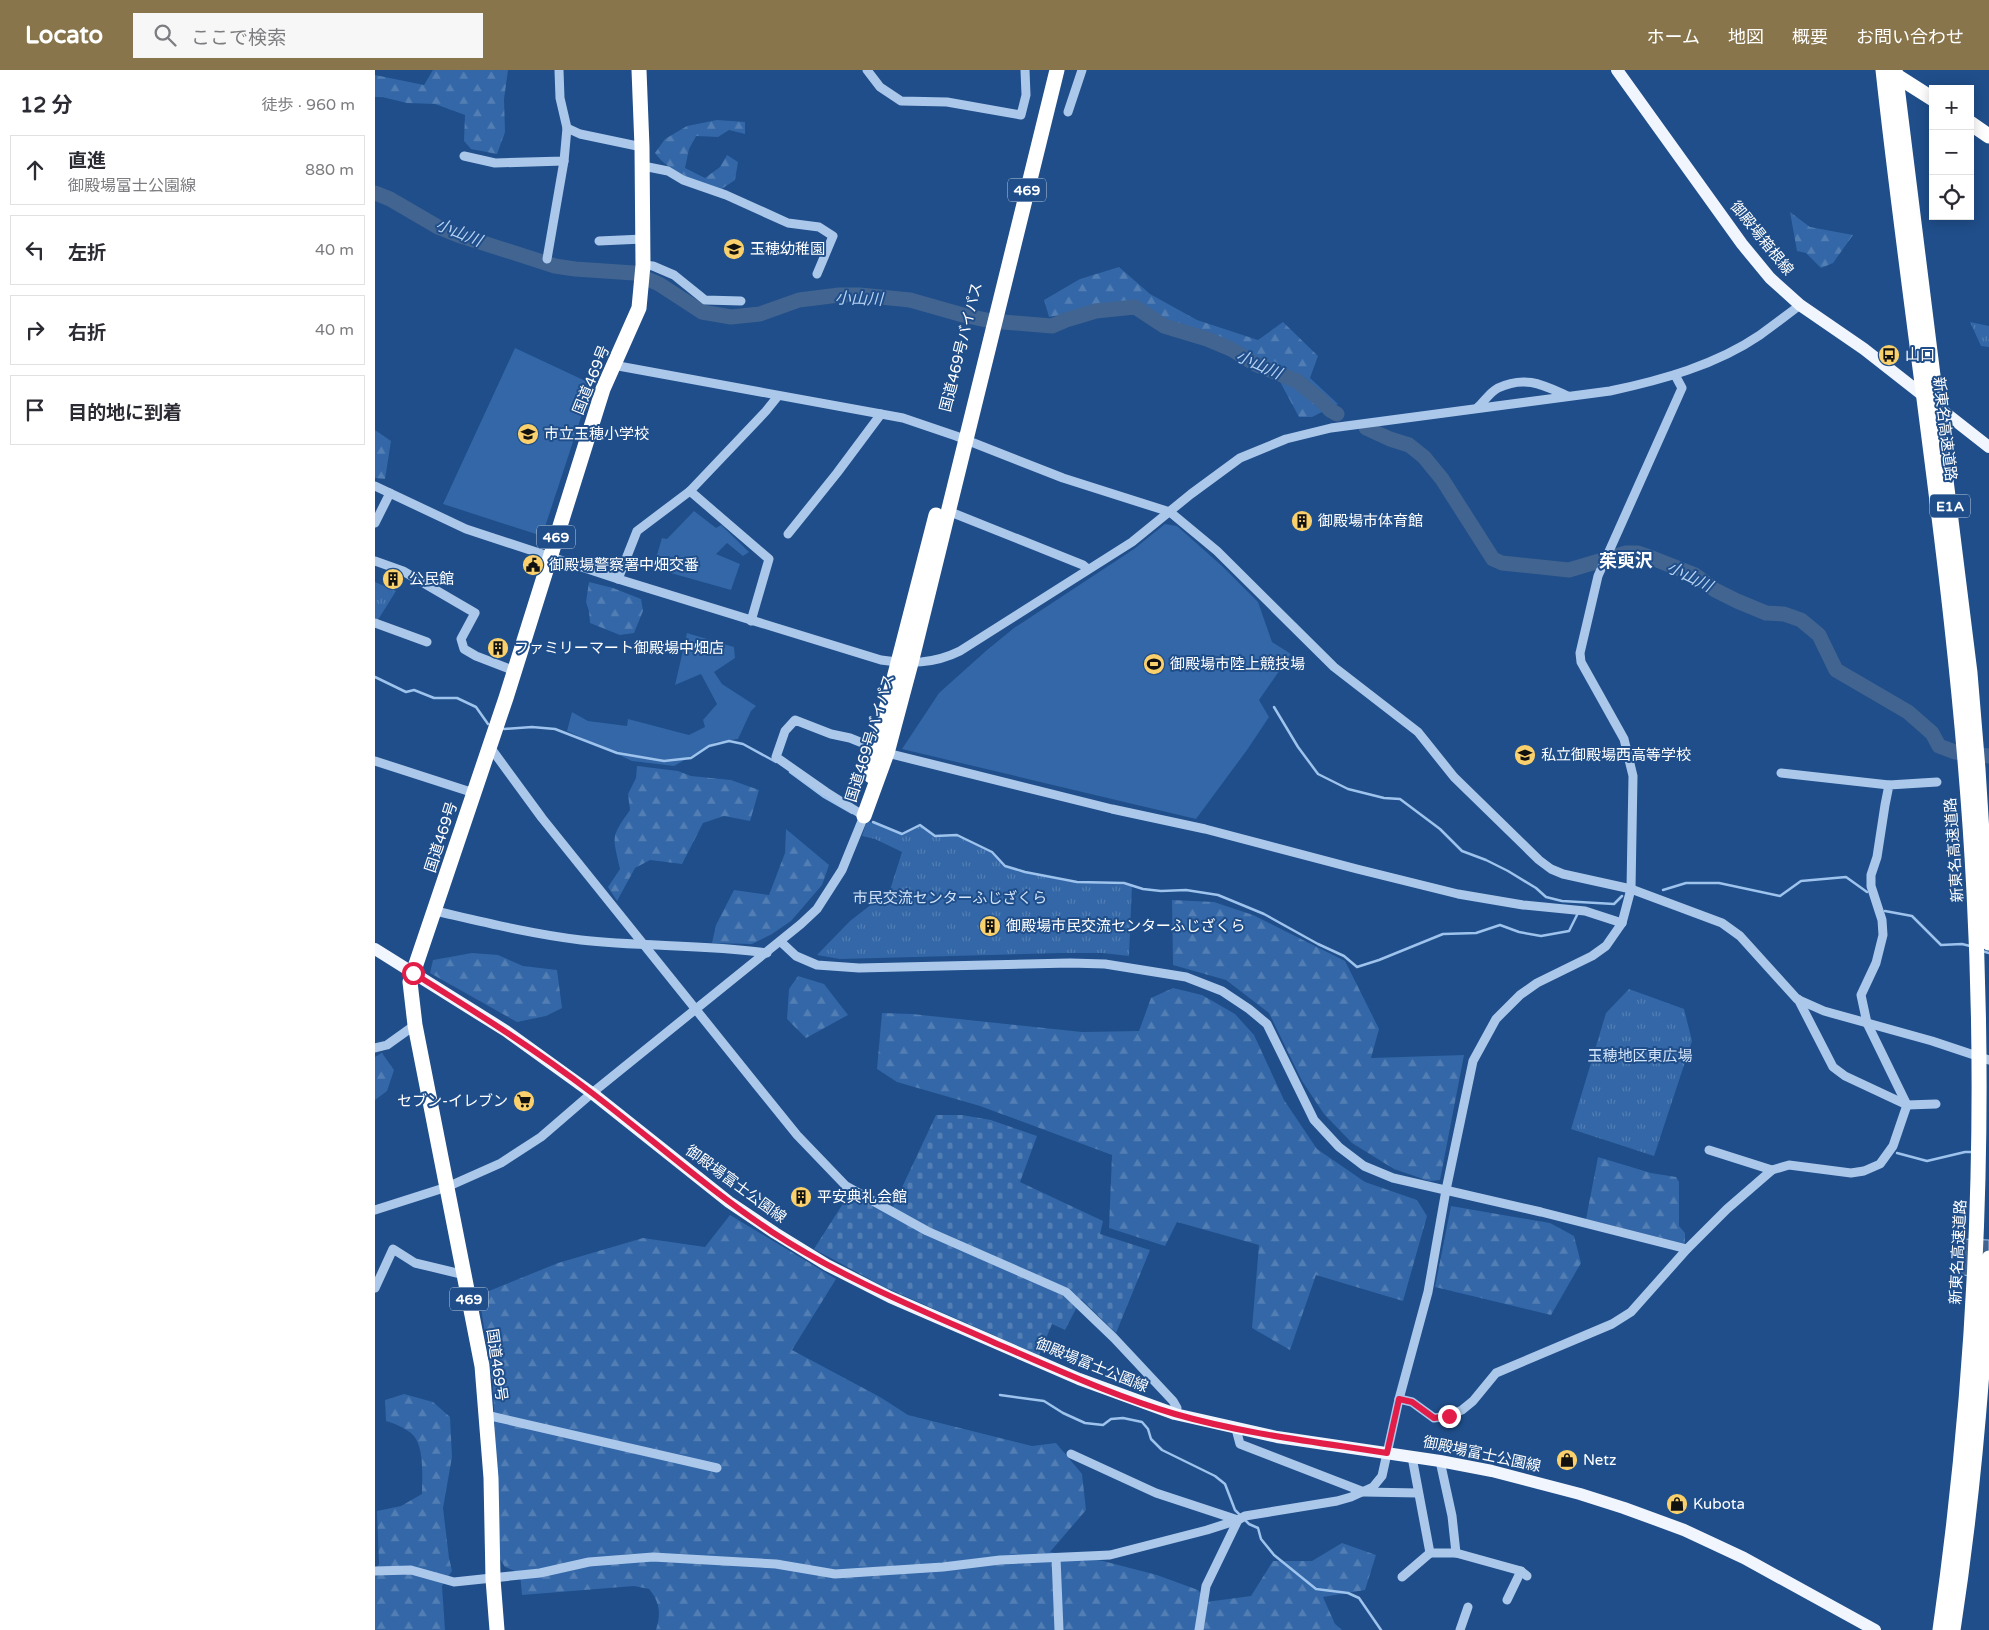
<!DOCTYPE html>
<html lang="ja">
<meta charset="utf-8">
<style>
body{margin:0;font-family:"Varela Round","Noto Sans JP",sans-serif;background:#f7f7f7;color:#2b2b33}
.controls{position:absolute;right:15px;top:15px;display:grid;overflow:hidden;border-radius:0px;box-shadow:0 2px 12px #0003}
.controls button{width:45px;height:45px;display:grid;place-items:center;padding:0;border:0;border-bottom:1px solid #e1e1e2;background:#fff;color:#2b2b33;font:25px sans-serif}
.stop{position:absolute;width:15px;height:15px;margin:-11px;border:4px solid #e11d48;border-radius:50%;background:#fff}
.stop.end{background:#e11d48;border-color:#fff;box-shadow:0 1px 5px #0008}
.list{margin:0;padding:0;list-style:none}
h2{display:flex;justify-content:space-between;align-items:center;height:65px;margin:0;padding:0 20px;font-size:21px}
h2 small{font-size:16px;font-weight:400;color:#7c7c81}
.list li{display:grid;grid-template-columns:32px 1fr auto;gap:15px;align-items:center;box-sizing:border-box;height:70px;margin:0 10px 10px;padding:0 10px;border:1px solid #e1e1e2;border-radius:0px}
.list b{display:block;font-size:19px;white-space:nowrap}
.list p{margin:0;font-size:16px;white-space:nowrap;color:#7c7c81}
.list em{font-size:16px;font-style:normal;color:#7c7c81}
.icon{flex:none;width:28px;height:28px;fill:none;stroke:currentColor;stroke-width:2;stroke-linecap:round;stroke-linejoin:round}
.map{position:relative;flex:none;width:1614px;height:1560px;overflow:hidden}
header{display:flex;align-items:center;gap:30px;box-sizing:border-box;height:70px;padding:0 25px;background:#88754c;color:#fff}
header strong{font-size:24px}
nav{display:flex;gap:28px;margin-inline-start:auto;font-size:18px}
.search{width:350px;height:45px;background:#f7f7f7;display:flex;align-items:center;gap:12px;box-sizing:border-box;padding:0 18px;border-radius:0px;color:#7c7c81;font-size:19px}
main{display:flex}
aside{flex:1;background:#fff}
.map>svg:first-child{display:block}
</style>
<header>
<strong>Locato</strong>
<div class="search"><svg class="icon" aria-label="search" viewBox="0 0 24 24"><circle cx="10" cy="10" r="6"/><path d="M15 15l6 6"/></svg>ここで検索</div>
<nav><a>ホーム</a><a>地図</a><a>概要</a><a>お問い合わせ</a></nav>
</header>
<main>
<aside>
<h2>12 分<small>徒歩 · 960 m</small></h2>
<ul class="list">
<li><svg class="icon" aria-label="ahead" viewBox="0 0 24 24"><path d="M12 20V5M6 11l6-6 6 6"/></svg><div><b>直進</b><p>御殿場富士公園線</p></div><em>880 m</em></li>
<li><svg class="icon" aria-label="left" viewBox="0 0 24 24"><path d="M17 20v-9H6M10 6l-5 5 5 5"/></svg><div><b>左折</b></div><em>40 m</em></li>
<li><svg class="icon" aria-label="right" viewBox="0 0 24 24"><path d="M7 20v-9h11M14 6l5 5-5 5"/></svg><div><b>右折</b></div><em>40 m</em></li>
<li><svg class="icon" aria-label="arrive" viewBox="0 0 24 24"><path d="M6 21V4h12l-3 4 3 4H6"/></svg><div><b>目的地に到着</b></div></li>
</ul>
</aside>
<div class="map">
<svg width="1614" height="1560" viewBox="0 0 1614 1560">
<defs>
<pattern id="grass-tufts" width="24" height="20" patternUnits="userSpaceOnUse" patternTransform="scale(1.25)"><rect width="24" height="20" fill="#3367a7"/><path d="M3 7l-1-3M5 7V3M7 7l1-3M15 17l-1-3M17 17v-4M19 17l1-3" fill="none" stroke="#527eb4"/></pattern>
<pattern id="forest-firs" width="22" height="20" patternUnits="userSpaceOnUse" patternTransform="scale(1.25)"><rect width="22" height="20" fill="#3367a7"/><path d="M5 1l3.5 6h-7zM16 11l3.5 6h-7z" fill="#527eb4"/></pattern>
<pattern id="cemetery-stones" width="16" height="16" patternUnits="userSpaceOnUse" patternTransform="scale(1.25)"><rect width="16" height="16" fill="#3367a7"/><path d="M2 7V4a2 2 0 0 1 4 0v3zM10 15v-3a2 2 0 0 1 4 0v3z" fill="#527eb4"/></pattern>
<pattern id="water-ripples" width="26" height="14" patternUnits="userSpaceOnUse" patternTransform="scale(1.25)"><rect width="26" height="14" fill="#426490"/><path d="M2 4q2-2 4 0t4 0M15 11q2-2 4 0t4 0" fill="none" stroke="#5e7ba1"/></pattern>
</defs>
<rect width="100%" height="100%" fill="#1f4e8a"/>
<g fill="url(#grass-tufts)">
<path d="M1595,252l19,4v21l-8,-1z"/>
<path d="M0,512l21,9 -20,32h-1z"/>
<path d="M492,751l35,13 18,-9 15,11 22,-1 35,17 13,14 20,6 40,9 67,4 -3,71 -27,-3h-41l-221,6 -23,-4 33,-34 40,-31 12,-38 -27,-13 -13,-3z"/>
<path d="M1254,919l55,20 8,32 -38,115 -83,-27 35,-116z"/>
</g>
<g fill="url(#forest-firs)">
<path d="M58,0h75l-4,29 1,33 -8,22 -26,-5 -7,-8 1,-26 -30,-11 -28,-1 -25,-6h-7v-22l49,10z"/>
<path d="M342,50l28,2v12l-16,-4 -11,7 -22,-1 -7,13 -4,19 20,10 15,-11 7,-12 11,7 -3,18 -15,10c-22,-9 -51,-17 -65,-37l10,-14 22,-13z"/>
<path d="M1415,142l20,15 43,8 -20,28 -12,5 -15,-15 -9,-2z"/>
<path d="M744,197l31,27 47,26 61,20 25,-18 35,34 -8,22 28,26 -26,13h-13l-21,-39 -38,-16 -111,-59 -80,14 -5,-17 36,-21z"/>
<path d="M0,360l16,11 -6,38 -10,-1z"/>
<path d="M214,512l24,6 28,11 2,12 -9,22 -14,2 -30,-12 -1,-12 -3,-9z"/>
<path d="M262,696l41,5 13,5 40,4 28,10 -9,31 -26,-5 -21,7 -21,41 -32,-4 -15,8 -18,33 -9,-14 12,-18c-7,-33 -10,-31 10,-59l-2,-16 8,-16z"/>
<path d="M411,759l43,36 -7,20 -31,36 -19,13 -20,10 -40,-1 4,-18 18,-35 35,5 16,-42z"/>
<path d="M797,830l42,2 39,13 92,46 34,68 -8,29 93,-3 -24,125 -11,1 -35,-12 -42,-26 -28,-29 -22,-33 -33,-68 -43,-33 -53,-15z"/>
<path d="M97,883l26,2 25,11 34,4 5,38 -16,8 -29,6 -87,-49 3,-13z"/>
<path d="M423,906l26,8 24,31 -42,23 -19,-19 2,-30z"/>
<path d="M798,918l29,7 33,19 19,21 30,65 33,49 48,33 52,18 10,16 -24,85 -87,-26 -26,75 -38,-22 7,-83 -82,-23 -12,24 -56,-18 3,-73 -132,-49 -83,-24 -20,-13 5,-56 30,1 170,18 57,-1 12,-33z"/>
<path d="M7,983l12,17 -7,21 -12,9v-43z"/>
<path d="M1223,1087l53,16 25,4 3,5v44l6,7v11l-99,-25z"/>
<path d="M1076,1136l99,17 24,13 7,27 -30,52 -116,-28z"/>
<path d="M355,1145l106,64 -44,71 88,47 28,18 124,31 24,-3 26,31 4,36 -36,42 53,9 54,14 41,15 8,12 45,-6 22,-35h39l30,-18 34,12 -11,35 -42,7 12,27 7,6h-686c5,-16 4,-28 -7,-41l-15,-3 -112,9 -2,-22 -15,-6 -5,-8 -7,-174 -14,-90 79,-32 85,-25 62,9z"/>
<path d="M29,1324l29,8 17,15 2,40 -9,51 6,50 3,13 -10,15 3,44h-70v-61l4,-5 -2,-53 24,-5 21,-12c0,-16 2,-41 -6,-55 -5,-9 -20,-15 -30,-18l-1,-21z"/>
</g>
<path fill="url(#cemetery-stones)" d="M561,1045h26l29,5 46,16 -17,46 83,39 -3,13 50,16 -34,83 -35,-34 -16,31 -13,-6 -13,31 -155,-68 -70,-38 37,-58 39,22z"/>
<g fill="#3367a7">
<path d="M140,278l77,36 -50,152 -99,-32z"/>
<path d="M319,441l22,17 5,-3 28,27 -6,4 -16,-13 -11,11 24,10 -9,26 -78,-22 9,-30 5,1z"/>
<path d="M790,454l12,2 45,40 36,36 14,40 19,12 -32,46 10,17 -22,33 -51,69 -294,-70 37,-56 48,-43 27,-22 120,-79z"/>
<path d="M312,563l47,14 1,11 -21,14 8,12 34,22 -5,5 -13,28 -22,3 -42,24 -42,-5 -65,-30 5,-19 16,9 39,5 1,-7 61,16 16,-8 -2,-7 14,-16 -16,-30 -26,11z"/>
</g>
<path fill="url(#water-ripples)" stroke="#9ec3ed" d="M1588,1169l26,1v37l-28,-2z"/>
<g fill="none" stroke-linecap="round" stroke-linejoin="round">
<g stroke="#9ec3ed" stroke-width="2.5">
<path d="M0,607l31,15 8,-2 20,8h23l19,9 12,17"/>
<path d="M899,637l24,40 20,27 30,15 36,9 16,1 40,30 22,22 24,9 22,11 28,17 10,9 16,4 52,3 8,-8"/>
<path d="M129,659l28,-2 23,2 62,24 47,8 27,-3 18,-12 20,-5 14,3 33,18"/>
<path d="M415,702l34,25 28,16"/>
<path d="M498,752l29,12 18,-9 15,11 22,-1 35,17 13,14 20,6 52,10 47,1 19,6 18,2 25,-1 32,5 46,19 54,30 26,12 13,11 22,-7 64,-26 33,-1 24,-8 19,7 22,4 28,-5 9,-18"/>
<path d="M1288,820l23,-7h33l61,13 21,-15 45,-4 21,15"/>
<path d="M1510,841l27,5 29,29 21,-1 8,2"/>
<path d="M1607,881l7,2"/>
<path d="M1522,1083l30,8 38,-9h8"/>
<path d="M625,1325l44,6 19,12 22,10 18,2 8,-6 12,-1 19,4 6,7 3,10 11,11 53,26 10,8 10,26 5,5"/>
<path d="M869,1449l5,5 9,4 3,11 13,16 42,34 32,4 11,5 22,32"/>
</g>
<g stroke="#426490" stroke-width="15">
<path d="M0,123l15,6 48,28 20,8 97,31 20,3 59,4 25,11 43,28 29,5 29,-3 39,-14 40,-5h21l50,5 53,15 28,6 61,5 14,-6 30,-9 39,-4 29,19 43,13 24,10 24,15 42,17 24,19 9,10 7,4"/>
<path d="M991,358l24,11 19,6 15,12 18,22 51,80 9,4 67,7 57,-17h12l9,3 48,19 20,15 22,11 29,12 18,1 17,6 18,15 17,35 72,42 24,21 7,13 16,6 34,4"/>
</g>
<g stroke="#abc8eb" stroke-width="9">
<path d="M184,0l1,28 7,30 13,6 62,13"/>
<path d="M492,0l13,17 21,14 46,1 74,13 5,-20 -1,-25"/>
<path d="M693,42l14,-42"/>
<path d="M89,86l31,7 69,-2 3,-33"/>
<path d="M268,96l25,5 15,9 43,15 62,28 31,4 14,9 -16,38"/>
<path d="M224,171l44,-2"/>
<path d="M172,189l17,-98"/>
<path d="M268,195l10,1 21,9 31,25 36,1"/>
<path d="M238,295l290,53 53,18 107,42 107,34 47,39 117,116 84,65 36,45 85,83 12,9 12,5 68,15 91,34 18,13 57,63 27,12 108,30 57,19"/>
<path d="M1103,337c6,-5 12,-15 20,-19 27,-13 45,-3 70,8"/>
<path d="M0,416l91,43 152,50 263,81c28,4 53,4 79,-9l172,-109 59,-48 49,-36 46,-19 45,-11 279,-37c52,-11 106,-26 150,-56 14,-10 27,-20 40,-30"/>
<path d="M315,421l79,68 -18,62"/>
<path d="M573,441l135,54 5,4"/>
<path d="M0,453l15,-30"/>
<path d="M413,464l49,-61 44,-59"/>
<path d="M0,491l28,10 72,42 -14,26 3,10 12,7 39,15"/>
<path d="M243,509l19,-48 53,-40 76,-80 12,-15"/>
<path d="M0,553l52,19"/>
<path d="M115,677l52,71 217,270 38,47 49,51 81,45 139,61 48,46 59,63 4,7 -2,6"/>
<path d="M0,691l99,32"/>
<path d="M1406,703l108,12"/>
<path d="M60,841c48,11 96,23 146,29 62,7 124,4 186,13"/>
<path d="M406,872l15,14 21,9 42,3 211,-5 35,1 81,13 36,14 27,18 18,15 47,96 25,27 25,19 29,12 148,34 146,37"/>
<path d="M1423,929l35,68 12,9 62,29 29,-1"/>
<path d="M0,978l12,-3 28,-20"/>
<path d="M1334,1080l63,20"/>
<path d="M0,1140l72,-23 54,-24 40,-26 51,-44 209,-169 16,-15 25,-39 22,-54 -38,-24 -50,-35 9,-26 10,-11 36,14 19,4 37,15 225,56 93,20 152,40 101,25 65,11 62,6 37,12"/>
<path d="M0,1218l18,-39 22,14 50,12"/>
<path d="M1024,1329l13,3 22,16 15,-2 13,-6 11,-9 23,-28 116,-49 19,-12 56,-63 40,-40 45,-39 17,-5 62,8 13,-2 16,-7 13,-18 14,-41 -40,-82 -6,-28 15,-32 7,-28 -1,-15 -11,-34v-11l6,-18 8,-52 4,-20 48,-3"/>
<path d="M111,1345l231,53"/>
<path d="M861,1359l4,15 124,48 54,1"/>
<path d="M696,1384l85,39 82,27"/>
<path d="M1065,1391l12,55 4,37"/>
<path d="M1055,1483h26l65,18 6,5"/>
<path d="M681,1488l3,72"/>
<path d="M0,1501l36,-1 43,12 86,-9 49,-11 64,-5 123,7 59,10 108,-7 57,-7 110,-5 97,-25 31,-10"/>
<path d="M1027,1507l28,-24 -18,-96"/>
<path d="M1132,1530l14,-29"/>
<path d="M824,1560l7,-44 32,-66 7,-4 92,-15 14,-4 22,-10 9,-11 17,-77 29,-107 18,-102 27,-129 23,-42 24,-24 17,-12 55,-27 14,-10 16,-23 9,-34 2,-113 -9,-37 -43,-77 -1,-9 18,-77 84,-188 -7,-13"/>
<path d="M1085,1560l8,-23"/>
</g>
<g stroke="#f0f5fe" stroke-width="12">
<path d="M1242,0l125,174 28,34 30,27 64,44 125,98"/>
<path d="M0,879l131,82 86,62 137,109 46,31 52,32 63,32 189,82 96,35 102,23 163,24 52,10 88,23 44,14 60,22 60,28 131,72"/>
</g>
<g stroke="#fff" stroke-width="15">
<path d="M1508,0c30,274 77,546 91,822 13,247 1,493 -34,738"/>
<path d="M1520,0l75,603 8,96 11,174"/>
<path d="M1517,3l41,26"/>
<path d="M1595,53l19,13"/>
<path d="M496,706l5,-28 60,-233"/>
<path d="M489,746l23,-63 24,-90 146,-593"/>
<path d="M122,1560l-4,-51 -2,-101 -9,-112 -67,-341 -5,-43 96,-284 97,-309 36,-81 4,-43 -1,-118 -3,-77"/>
<path d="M1578,1560c19,-123 30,-248 36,-372"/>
</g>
</g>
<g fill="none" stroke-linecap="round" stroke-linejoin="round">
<path stroke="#e11d48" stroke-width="6" d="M38,903c61,38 122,76 179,120 60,46 117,97 180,139 70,46 147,77 223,111 59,25 118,53 180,71 69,20 141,28 212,39l12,-54 13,3 22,16 15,-2"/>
</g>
<defs>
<g id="school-disc" transform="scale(1.125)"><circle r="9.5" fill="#f9d06b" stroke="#1f4e8a"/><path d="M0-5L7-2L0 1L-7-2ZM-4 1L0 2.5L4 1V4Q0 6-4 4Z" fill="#111"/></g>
<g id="bus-disc" transform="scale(1.125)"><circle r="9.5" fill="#f9d06b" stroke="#1f4e8a"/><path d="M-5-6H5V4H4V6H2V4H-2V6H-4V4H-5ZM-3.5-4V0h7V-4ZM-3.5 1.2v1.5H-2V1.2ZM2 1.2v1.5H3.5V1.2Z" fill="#111"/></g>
<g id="building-disc" transform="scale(1.125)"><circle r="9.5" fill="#f9d06b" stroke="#1f4e8a"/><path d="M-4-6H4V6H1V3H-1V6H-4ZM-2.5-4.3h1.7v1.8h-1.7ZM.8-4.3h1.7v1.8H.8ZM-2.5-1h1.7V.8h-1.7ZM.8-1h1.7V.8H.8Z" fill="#111"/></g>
<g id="civic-disc" transform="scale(1.125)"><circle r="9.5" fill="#f9d06b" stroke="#1f4e8a"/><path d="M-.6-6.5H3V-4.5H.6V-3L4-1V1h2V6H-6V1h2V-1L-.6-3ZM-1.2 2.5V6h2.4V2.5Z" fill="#111"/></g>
<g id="stadium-disc" transform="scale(1.125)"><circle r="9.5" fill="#f9d06b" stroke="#1f4e8a"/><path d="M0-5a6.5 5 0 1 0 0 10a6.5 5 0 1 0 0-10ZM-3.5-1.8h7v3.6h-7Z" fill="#111"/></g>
<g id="supermarket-disc" transform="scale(1.125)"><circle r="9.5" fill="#f9d06b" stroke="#1f4e8a"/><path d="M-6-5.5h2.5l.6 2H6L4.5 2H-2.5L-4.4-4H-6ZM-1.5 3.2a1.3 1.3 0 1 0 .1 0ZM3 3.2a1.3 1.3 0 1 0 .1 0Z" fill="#111"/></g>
<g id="shop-disc" transform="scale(1.125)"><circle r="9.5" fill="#f9d06b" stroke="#1f4e8a"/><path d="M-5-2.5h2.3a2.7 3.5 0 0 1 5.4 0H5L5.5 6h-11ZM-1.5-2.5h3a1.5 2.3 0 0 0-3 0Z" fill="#111"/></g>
</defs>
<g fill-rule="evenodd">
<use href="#school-disc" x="359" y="179"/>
<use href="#bus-disc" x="1514" y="285"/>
<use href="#school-disc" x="153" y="364"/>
<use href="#building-disc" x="927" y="451"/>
<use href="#civic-disc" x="158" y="495"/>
<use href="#building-disc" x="18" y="509"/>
<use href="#building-disc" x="123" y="578"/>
<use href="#stadium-disc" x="779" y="594"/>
<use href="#school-disc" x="1150" y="685"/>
<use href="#building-disc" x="615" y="856"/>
<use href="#supermarket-disc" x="149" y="1031"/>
<use href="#building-disc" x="426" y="1127"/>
<use href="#shop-disc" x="1192" y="1390"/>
<use href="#shop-disc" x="1302" y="1434"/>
</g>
<g text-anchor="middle" stroke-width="4" stroke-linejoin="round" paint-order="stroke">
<g fill="#1f4e8a" stroke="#bccadc" stroke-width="1">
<rect x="633" y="108.5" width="38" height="23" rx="4"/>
<rect x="1555" y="424.5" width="40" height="23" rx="4"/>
<rect x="162" y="455.5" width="38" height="23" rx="4"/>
<rect x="75" y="1217.5" width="38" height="23" rx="4"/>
</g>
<g font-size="14" font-weight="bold" fill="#fff">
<text x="652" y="125">469</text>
<text x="1575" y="441">E1A</text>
<text x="181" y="472">469</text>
<text x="94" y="1234">469</text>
</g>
<g font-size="15" fill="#fff" stroke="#1f4e8a">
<text transform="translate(1387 168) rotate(51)" y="5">御殿場箱根線</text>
<text transform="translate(586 277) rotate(-76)" y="5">国道469号バイパス</text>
<text transform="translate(216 310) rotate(-68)" y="5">国道469号</text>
<text transform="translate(1570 359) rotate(83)" y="5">新東名高速道路</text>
<text transform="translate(495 668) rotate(-73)" y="5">国道469号バイパス</text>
<text transform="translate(66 767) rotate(-72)" y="5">国道469号</text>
<text transform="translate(1579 780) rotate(-94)" y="5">新東名高速道路</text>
<text transform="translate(361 1114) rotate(36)" y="5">御殿場富士公園線</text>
<text transform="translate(1583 1182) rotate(-87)" y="5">新東名高速道路</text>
<text transform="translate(122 1295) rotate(82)" y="5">国道469号</text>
<text transform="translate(717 1295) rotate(22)" y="5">御殿場富士公園線</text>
<text transform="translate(1107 1384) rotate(12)" y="5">御殿場富士公園線</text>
</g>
<g font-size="15" fill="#fff" stroke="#1f4e8a" text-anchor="start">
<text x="375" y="184">玉穂幼稚園</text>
<text x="1530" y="290">山口</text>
<text x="169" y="369">市立玉穂小学校</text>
<text x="943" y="456">御殿場市体育館</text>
<text x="174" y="500">御殿場警察署中畑交番</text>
<text x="34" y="514">公民館</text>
<text x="139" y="583">ファミリーマート御殿場中畑店</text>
<text x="795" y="599">御殿場市陸上競技場</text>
<text x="1166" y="690">私立御殿場西高等学校</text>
<text x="631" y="861">御殿場市民交流センターふじざくら</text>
<text x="133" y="1036" text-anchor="end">セブン-イレブン</text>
<text x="442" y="1132">平安典礼会館</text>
<text x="1208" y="1395">Netz</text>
<text x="1318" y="1439">Kubota</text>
</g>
<g font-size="15" fill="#d0e2f8" stroke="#1f4e8a">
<text x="575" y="833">市民交流センターふじざくら</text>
<text x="1265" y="991">玉穂地区東広場</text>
</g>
<g font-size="16" font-style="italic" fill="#b7d2f3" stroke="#1f4e8a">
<text transform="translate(84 162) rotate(22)" y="6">小山川</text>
<text transform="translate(484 228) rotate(2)" y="6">小山川</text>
<text transform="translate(884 294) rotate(24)" y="6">小山川</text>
<text transform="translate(1315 506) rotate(26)" y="6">小山川</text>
</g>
<g font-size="18" font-weight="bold" fill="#fff" stroke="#1f4e8a">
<text x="1251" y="497">茱萸沢</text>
</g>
</g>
</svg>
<div class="controls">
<button>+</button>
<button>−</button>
<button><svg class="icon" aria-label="locate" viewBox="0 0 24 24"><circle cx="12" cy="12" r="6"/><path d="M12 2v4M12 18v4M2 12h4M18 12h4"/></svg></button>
</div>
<div class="stop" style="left:38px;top:903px"></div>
<div class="stop end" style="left:1074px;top:1346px"></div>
</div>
</main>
